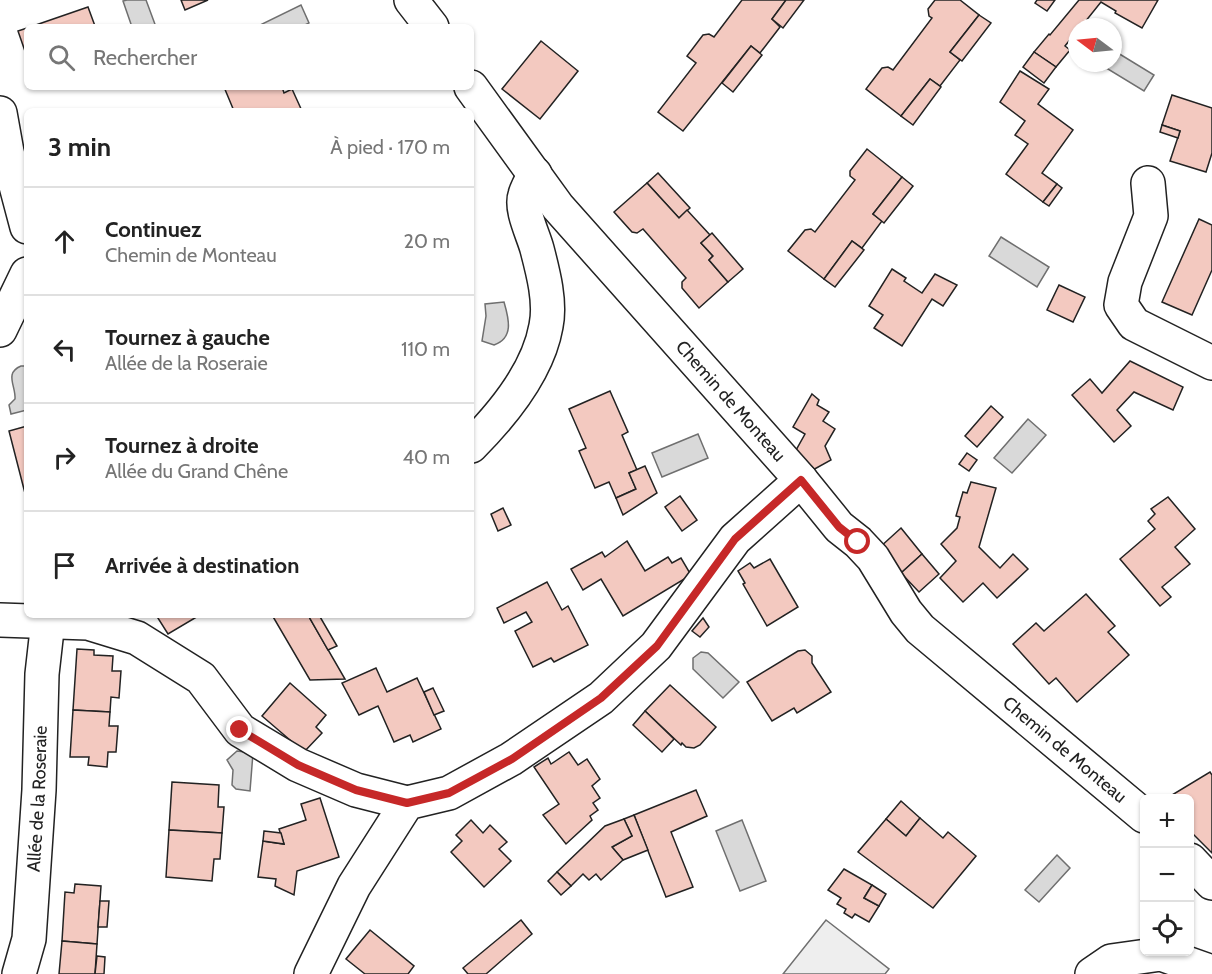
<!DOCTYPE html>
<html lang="fr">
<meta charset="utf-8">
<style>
body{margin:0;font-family:Cabin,sans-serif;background:#f6f6f6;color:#222}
.controls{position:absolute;right:18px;bottom:18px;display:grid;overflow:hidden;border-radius:9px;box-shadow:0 2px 4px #0004}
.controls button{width:54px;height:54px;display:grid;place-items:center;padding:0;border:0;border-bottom:2px solid #e0e0e0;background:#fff;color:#222;font:30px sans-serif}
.compass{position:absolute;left:1068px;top:18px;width:54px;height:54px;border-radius:50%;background:#fff;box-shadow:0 2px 4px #0004;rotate:286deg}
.stop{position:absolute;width:18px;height:18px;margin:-14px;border:4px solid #c62828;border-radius:50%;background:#fff}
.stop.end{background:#c62828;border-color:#fff;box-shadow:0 2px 6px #0008}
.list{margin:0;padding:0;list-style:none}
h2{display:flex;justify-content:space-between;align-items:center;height:78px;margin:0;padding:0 24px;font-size:26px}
h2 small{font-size:20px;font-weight:400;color:#767676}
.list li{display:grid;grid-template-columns:39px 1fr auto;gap:18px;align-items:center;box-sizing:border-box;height:108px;padding:0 24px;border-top:2px solid #e0e0e0}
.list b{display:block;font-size:22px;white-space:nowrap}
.list p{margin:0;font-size:20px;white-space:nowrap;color:#767676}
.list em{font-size:20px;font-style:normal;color:#767676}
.icon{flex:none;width:33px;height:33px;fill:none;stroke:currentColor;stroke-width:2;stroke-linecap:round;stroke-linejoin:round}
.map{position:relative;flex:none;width:1212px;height:974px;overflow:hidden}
.search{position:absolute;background:#fff;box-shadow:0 2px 4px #0004;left:24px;top:24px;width:450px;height:66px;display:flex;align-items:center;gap:15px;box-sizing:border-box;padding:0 21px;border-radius:9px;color:#767676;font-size:22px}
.panel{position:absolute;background:#fff;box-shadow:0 2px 4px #0004;left:24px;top:108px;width:450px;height:510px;border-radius:9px}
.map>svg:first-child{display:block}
</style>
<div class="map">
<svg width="1212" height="974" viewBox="0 0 1212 974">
<rect width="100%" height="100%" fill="#fff"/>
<path fill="#eee" stroke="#6f6f6f" stroke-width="1.5" d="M826,920l63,49 -4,5h-102z"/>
<g fill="#d9d9d9" stroke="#6f6f6f" stroke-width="1.5">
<path d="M127,0h19l10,27h-24l-9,-26z"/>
<path d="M301,5l8,18 -8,4h-40l-1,-2z"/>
<path d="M1113,50l41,25 -10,16 -46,-28h15z"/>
<path d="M1001,237l48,30 -12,20 -48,-31z"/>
<path d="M504,302c5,17 10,36 -10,43l-12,-4 4,-25 -1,-12z"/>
<path d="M21,366h6v44l-16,4 -2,-9 6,-6c1,-13 -11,-26 6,-33z"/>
<path d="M1028,419l18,16 -34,38 -18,-15z"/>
<path d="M698,434l10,24 -46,19 -10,-24z"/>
<path d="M701,652l7,1 31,29 -16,16 -30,-29v-11z"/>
<path d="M237,751l16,2 -3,38 -14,-2 -4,-4 1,-15 -6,-10z"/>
<path d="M742,820l24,61 -26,10 -24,-60z"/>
<path d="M1057,855l13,13 -31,34 -14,-12z"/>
</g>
<g fill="#f3c9c0" stroke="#222" stroke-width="1.5">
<path d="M181,0h27l-23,10z"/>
<path d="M742,0h44l-14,19 8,8 -20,26 -9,-7 -68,85 -25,-19 38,-49 -9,-7 16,-21 6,-1 5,3z"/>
<path d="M786,0h18l-21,28 -11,-9z"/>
<path d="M935,0h25l19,15 -29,37 10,8 -20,26 -10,-7 -29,37 -35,-27 16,-21 6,-1 5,3 39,-52 -3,-2 -1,-7z"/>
<path d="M1037,0h18l-8,11 -12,-8z"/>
<path d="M1079,0h79l-16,28 -27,-15 1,-2 -15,-9 -20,25h-4v4l-12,15 5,4 -14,17 -22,-15 15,-18 1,1z"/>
<path d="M88,7l7,19 -3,1h-62z"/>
<path d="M979,15l12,8 -29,38 -12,-9z"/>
<path d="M27,28v29l-9,-26z"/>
<path d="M541,41l37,30 -38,48 -38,-30z"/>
<path d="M751,46l11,9 -29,37 -11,-9z"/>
<path d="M1034,52l22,15 -12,16 -21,-16z"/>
<path d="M1020,71l29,18 -11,15 35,26 -31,43 15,11 -14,18 -37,-28 22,-30 -13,-9 10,-14 -25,-19z"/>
<path d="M930,79l11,8 -28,38 -12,-9z"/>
<path d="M224,87h58l2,6 8,-4 10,22h-68z"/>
<path d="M1172,95l40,13v45l-6,19 -36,-11 10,-30 -18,-6z"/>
<path d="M1162,125l18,6 -2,7 -18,-6z"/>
<path d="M867,149l35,28 -29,37 9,7 -20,27 -10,-7 -28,38 -36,-28 17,-21 6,-1 4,3 40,-52 -5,-4v-5z"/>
<path d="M658,173l32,35 -11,10 -32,-35z"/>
<path d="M902,177l11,9 -29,37 -11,-9z"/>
<path d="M647,183l32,35 8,-8 23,25 -9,8 12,13 -4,4 19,22 -29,26 -17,-20v-6l4,-4 -43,-49 -6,4 -5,-1 -18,-20z"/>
<path d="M1057,184l5,4 -13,18 -6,-4z"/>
<path d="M1199,219l13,6v45l-20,45 -30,-13z"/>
<path d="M712,233l31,36 -15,13 -19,-22 4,-4 -12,-13z"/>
<path d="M852,241l12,9 -29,37 -11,-8z"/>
<path d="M892,269l14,9 -2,3 18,12 13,-19 22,11 -14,21 -11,-7 -30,47 -28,-18 9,-13 -14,-9z"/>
<path d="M1059,285l26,12 -12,25 -26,-12z"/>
<path d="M1130,361l53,26 -10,23 -39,-18 -17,18 14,16 -17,16 -42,-47 18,-16 12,14z"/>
<path d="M610,391l18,41 -6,3 15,35 -8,3 7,16 -20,9 -7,-16 -14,6 -16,-37 7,-3 -17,-39z"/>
<path d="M812,394l7,6 -2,5 12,7 -6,9 12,8 -10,17 6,14 -20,11 -16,-19 10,-18 -12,-7z"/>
<path d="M991,406l12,11 -26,30 -12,-11z"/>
<path d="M27,426v75l-18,-70z"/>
<path d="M967,453l10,7 -8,11 -10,-7z"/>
<path d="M645,466l12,27 -34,22 -7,-17 20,-9 -7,-16z"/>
<path d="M971,482l25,6 -17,59 21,21 13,-14 15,15 -31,29 -14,-15 -20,19 -23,-24 16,-17 -15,-17 16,-16 3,-11 -4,-1 7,-24 4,1z"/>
<path d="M680,496l17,24 -15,11 -17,-24z"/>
<path d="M1168,497l27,32 -20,18 15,17 -28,23 9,10 -11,9 -40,-47 35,-30 -7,-8 7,-7 -4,-5z"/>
<path d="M503,508l8,17 -13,6 -7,-17z"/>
<path d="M901,528l21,26 -21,19 -22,-25z"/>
<path d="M627,541l18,30 23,-14 4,6 9,-5 10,17 -68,41 -22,-37 -18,11 -12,-21 31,-17 3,5z"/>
<path d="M922,554l17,20 -20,18 -18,-19z"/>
<path d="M770,559l28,48 -31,19 -24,-42 2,-1 -7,-12 12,-8 4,5z"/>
<path d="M547,582l15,28 6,-4 20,39 -34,17 -3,-4 -18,9 -18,-36 17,-9 -6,-10 -22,11 -7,-15z"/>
<path d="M1086,594l29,32 -7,6 21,23 -52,47 -21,-24 -7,6 -36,-40 23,-21 8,8z"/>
<path d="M156,615h44l-32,19z"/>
<path d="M272,615h36l37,64 -35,1z"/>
<path d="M308,615h11l18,31 -9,4z"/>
<path d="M703,618l6,9 -9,10 -8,-6z"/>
<path d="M77,649l17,1v5l19,1 -1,15h9l-2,27 -8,-1 -1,15 -37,-2z"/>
<path d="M805,650l7,6v7l19,29 -34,21 -3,-5 -22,13 -25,-39 51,-31z"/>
<path d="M376,668l11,24 30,-14 24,51 -28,13 -3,-7 -16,7 -16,-36 -19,9 -17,-32z"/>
<path d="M290,683l36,32 -10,12 6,6 -18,19 -42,-36z"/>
<path d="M670,685l46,42 -16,18 -6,3 -8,-1 -4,-4 -1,2 -36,-34z"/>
<path d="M433,688l11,23 -10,4 -10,-23z"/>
<path d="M73,710l37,2 -1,14h9l-2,26h-8l-1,15 -19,-2 1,-8h-19z"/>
<path d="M645,711l29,28 -12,13 -29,-27z"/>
<path d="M569,752l9,13 9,-6 13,20 -8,7 8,12 -7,5 5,7 -8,6 2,4 -26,24 -23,-29 16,-11 -25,-37 14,-9 3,6z"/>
<path d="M1210,772l2,3v78l-22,-22v-33h-23z"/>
<path d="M172,782l47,3 -1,22h6l-2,26 -53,-3z"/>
<path d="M696,790l11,26 -36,16 22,55 -27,10 -32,-82z"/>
<path d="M320,798l19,59 -42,14 -3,24 -19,-9 1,-7 -18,-2 5,-36 21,3 -5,-15 27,-9 -5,-16z"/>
<path d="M901,801l19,17 -14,18 -20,-17z"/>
<path d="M634,815l14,35 -25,10 -11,-13 20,-11 -8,-17z"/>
<path d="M920,818l23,20 5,-6 28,24 -43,52 -75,-56 28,-33 20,17z"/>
<path d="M624,819l8,17 -20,11 11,13 -22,20 -5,-6 -7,6 -6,-6 -12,12 -14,-14 48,-46z"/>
<path d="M471,820l12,13 7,-8 17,17 -8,7 12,12 -27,26 -33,-35 11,-11 -6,-6z"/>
<path d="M169,830l53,3 -2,26h-6l-2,22 -46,-4z"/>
<path d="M264,831l17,2 3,11 -21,-3z"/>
<path d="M844,869l28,16 -8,13 15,8 -10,16 -14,-8 -3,4 -8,-5 2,-4 -9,-5 4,-6 -13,-8z"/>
<path d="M557,872l14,14 -10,9 -13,-14z"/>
<path d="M75,884l26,2 -4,58 -35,-3 3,-49 9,1z"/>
<path d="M872,885l14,9 -7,12 -15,-8z"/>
<path d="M100,901h9l-2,26h-9z"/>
<path d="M521,920l11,14 -46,40h-18l-5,-6z"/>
<path d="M370,930l44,36 -6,8h-43l-19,-15z"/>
<path d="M62,941l35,3 -2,30h-36z"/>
<path d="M97,956l8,1 -1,17h-9z"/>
</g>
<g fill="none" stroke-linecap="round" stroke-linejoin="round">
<g stroke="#222" stroke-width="36">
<g id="minor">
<path d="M411,0l21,27"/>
<path id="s1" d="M471,87l87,120 243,273 38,47 19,15 15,16 33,54 14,17 224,187"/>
<path d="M0,113l7,39 20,75"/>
<path d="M1148,183l3,33 -26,66 -4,23 13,19 78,39"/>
<path d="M0,330l27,-56"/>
<path d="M471,446c32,-32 67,-74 75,-120 5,-24 -3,-54 -9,-77 -4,-15 -17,-40 -12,-54 2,-7 6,-14 10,-21"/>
<path d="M0,620l88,3 49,15 64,40 39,52 58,35 58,25 51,13"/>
<path d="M1190,860l22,23"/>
<path id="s2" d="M19,974l10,-35 10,-149 3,-116 6,-53"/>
<path d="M311,974l43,-88 53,-83 42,-10 62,-34 90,-61 55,-52 79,-107 66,-59"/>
<path d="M1092,974l19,-13 50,-7 51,18"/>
</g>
</g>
<use href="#minor" stroke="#fff" stroke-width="33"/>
</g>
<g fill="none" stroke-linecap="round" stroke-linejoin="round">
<path stroke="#c62828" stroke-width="8" d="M240,730l58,35 58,25 51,13 42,-10 63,-34 89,-61 56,-52 78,-107 66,-59 38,47 19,15"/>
</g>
<g text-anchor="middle" stroke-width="4.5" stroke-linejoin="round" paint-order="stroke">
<g font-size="18" fill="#222" stroke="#fff">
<text dy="6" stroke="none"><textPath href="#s1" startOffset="408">Chemin de Monteau</textPath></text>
<text dy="6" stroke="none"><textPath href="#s1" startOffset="894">Chemin de Monteau</textPath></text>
<text dy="6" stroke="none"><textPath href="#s2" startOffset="177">Allée de la Roseraie</textPath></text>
</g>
</g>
</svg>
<div class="controls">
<button>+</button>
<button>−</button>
<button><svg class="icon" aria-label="locate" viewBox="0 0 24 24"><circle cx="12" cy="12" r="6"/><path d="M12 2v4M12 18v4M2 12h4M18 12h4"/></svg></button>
</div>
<svg class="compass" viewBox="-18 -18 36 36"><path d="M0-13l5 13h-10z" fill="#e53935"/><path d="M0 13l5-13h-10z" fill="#767676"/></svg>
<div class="stop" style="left:858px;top:542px"></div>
<div class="stop end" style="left:240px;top:730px"></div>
<div class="search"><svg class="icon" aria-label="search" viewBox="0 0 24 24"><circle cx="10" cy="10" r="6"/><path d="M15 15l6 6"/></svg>Rechercher</div>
<section class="panel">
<h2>3 min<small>À pied · 170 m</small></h2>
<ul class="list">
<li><svg class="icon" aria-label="ahead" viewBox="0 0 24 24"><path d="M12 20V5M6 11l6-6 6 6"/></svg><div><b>Continuez</b><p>Chemin de Monteau</p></div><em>20 m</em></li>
<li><svg class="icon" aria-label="left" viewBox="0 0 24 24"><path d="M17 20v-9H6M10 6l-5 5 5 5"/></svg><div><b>Tournez à gauche</b><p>Allée de la Roseraie</p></div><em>110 m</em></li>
<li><svg class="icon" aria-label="right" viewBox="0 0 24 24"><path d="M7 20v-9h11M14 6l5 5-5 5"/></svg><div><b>Tournez à droite</b><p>Allée du Grand Chêne</p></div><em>40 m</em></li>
<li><svg class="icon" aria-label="arrive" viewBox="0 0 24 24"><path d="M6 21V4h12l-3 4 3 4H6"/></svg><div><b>Arrivée à destination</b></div></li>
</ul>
</section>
</div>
